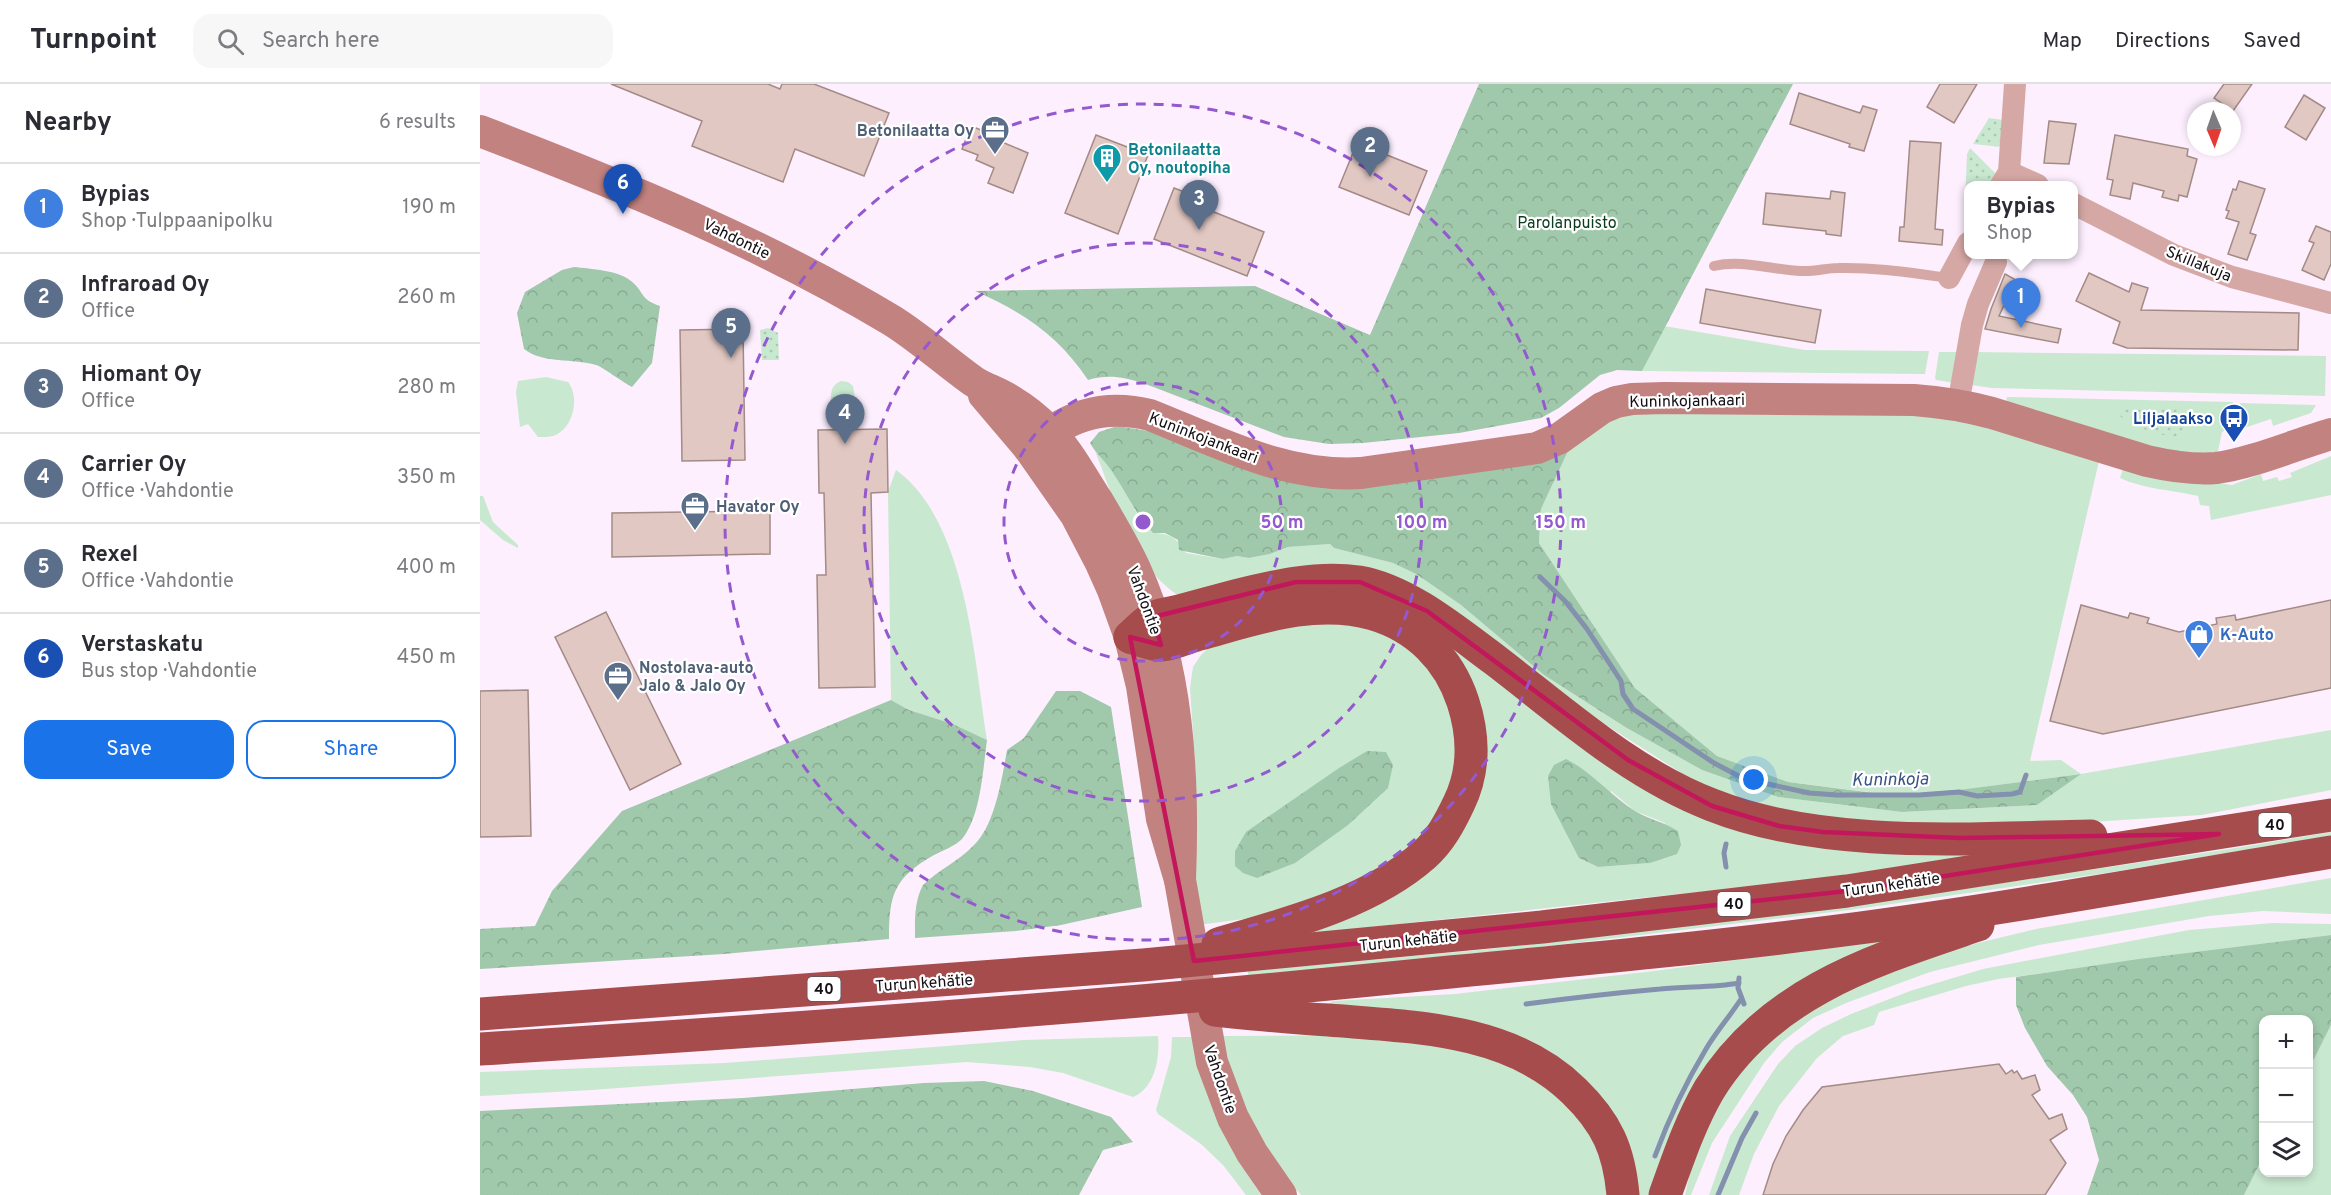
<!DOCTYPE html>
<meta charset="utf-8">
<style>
body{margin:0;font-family:Overpass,sans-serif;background:#f7f7f7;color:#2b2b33}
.controls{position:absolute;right:18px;bottom:18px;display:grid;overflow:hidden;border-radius:12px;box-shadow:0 3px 9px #0003}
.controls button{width:54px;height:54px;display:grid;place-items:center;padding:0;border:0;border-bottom:2px solid #e1e1e2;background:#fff;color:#2b2b33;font:30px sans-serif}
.compass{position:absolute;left:1707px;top:18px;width:54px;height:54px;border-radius:50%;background:#fff;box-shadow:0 3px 9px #0003;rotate:178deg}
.you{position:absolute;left:1274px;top:696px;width:21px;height:21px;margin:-15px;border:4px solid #fff;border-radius:50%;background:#1a73e8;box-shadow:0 0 0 9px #1a73e833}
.badge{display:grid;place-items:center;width:39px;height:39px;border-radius:50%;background:#1a73e8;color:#fff;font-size:20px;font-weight:700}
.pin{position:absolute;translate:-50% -50px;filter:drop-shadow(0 2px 3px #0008)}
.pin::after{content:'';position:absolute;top:32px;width:21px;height:18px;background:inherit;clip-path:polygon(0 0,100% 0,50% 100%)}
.popup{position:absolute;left:1484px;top:97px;width:114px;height:78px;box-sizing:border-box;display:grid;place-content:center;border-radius:12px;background:#fff;filter:drop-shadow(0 2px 4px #0005);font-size:20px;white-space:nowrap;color:#7c7c81}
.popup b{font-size:22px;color:#2b2b33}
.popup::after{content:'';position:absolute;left:50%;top:100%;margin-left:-12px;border:12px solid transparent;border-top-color:#fff}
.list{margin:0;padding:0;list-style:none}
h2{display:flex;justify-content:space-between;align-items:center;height:78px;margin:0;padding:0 24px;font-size:26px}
h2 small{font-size:20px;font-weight:400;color:#7c7c81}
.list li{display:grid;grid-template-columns:39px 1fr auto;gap:18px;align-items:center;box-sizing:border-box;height:90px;padding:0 24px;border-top:2px solid #e1e1e2}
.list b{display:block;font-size:22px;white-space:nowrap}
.list p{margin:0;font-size:20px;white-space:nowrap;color:#7c7c81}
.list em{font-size:20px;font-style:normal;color:#7c7c81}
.actions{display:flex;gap:12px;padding:18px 24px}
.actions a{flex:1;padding:14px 0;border:2px solid #1a73e8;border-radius:18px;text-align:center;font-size:21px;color:#1a73e8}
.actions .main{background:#1a73e8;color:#fff}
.icon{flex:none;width:33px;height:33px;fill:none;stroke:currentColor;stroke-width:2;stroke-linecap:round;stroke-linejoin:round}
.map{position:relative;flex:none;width:1851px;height:1111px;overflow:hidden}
header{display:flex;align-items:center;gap:36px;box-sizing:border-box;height:84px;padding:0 30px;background:#fff;border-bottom:2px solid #e1e1e2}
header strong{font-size:28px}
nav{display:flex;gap:33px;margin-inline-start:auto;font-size:21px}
.search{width:420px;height:54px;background:#f7f7f7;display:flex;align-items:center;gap:15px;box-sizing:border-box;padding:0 21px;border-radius:18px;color:#7c7c81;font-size:22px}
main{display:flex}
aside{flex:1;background:#fff}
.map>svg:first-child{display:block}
</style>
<header>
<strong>Turnpoint</strong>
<div class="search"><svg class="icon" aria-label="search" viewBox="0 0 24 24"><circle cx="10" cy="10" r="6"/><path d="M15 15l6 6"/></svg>Search here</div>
<nav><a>Map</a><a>Directions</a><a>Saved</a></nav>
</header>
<main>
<aside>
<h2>Nearby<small>6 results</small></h2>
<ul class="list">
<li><span class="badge" style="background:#3f7fe0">1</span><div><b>Bypias</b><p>Shop · Tulppaanipolku</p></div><em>190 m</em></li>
<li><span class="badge" style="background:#5c6f8a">2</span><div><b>Infraroad Oy</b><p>Office</p></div><em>260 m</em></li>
<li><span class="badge" style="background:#5c6f8a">3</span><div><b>Hiomant Oy</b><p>Office</p></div><em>280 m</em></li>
<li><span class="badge" style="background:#5c6f8a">4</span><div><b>Carrier Oy</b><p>Office · Vahdontie</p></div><em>350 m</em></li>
<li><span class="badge" style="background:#5c6f8a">5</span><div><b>Rexel</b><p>Office · Vahdontie</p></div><em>400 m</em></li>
<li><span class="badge" style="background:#1a4fb4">6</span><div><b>Verstaskatu</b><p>Bus stop · Vahdontie</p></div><em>450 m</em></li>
</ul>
<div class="actions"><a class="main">Save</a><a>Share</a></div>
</aside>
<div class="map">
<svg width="1851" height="1111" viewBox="0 0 1851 1111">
<defs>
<pattern id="forest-crowns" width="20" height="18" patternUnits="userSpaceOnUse" patternTransform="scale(1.5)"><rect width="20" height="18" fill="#a0c8ab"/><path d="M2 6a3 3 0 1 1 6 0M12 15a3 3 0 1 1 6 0" fill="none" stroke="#89ab92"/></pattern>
<pattern id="park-dots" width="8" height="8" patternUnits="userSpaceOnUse" patternTransform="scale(1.5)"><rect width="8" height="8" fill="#c9e8d0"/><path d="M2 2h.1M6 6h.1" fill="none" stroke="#acc6b2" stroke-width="1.8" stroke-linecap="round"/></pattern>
</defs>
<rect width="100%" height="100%" fill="#fdeffe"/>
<g fill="#c9e8d0" fill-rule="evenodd">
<path d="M1184,242l141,24 124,1 -4,23 -283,-3z"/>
<path d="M1459,268h25l-9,31 -19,-3 -1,-2z"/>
<path d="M1492,268l354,4 -1,40 -333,-8 -21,-3z"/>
<path d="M66,293l22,5c12,15 6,47 -15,54 -4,1 -10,1 -15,1l-10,-13 -8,3 -4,-35 2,-11z"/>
<path d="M361,297l7,1 5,4 2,11 -22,12 -2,-2c0,-11 -2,-21 10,-26z"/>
<path d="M1527,313l226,5v25l-11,5 -4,19 -10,4h-36l-166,-53z"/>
<path d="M1760,319l76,2 -5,8 -38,13 -2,-7 -27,9z"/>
<path d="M1140,329l327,3 152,45 -69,300 31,-1 20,14 250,-44v60l-129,25 -144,9 -153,2 -127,-14 -81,-29 -94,-60 -177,-131 -250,2c-45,-32 -61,-93 -81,-143l17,20 29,49 12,13c17,0 25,6 33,20l37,6 14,-3 13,2 20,-4 18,-7 42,-3 4,4 59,15 23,11 45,31 83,70 81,52 77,43 76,27 124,15 135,-7 43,-31 -171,23 -121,-15 -71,-26 -82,-68 -96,-145 2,-34 28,-60z"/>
<path d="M1851,372v39l-120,25 -2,-14 -9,-1 -2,-9c-25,-6 -55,-7 -78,-18l3,-9 109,16 29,-11 2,7 14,-4 2,4 13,-4 -2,-4z"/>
<path d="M416,386c71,51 78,190 91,270l-34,-16 -44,-14 -18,-10 -3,-208z"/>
<path d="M0,412h3l10,26 25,23v3l-15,-8 -23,-20z"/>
<path d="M908,518l285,197 347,53 -164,23 -541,58 -6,-2 165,-127 -41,-166zM1131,707l24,20 30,12 -15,40 -52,4 -19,-9z"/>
<path d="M852,533l72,21 36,38 21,55 -9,70 -56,67 -136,49 -62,8 -8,-112 6,-37 -6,-88 3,-21 8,-12 13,-12z"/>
<path d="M1851,748v4l-225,37 -256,37 -602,72v-11l242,-22 359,-43 374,-56z"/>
<path d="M1851,794v36l-68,-3 -54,5 -170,29 -109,27 -84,31 -33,15 -31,24 -18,21 -52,80 -21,52h-6l12,-54 19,-38 38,-49 53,-45 121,-54 108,-26z"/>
<path d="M1793,839l58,1v11l-333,44 -32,7 -87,26 -5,13 -31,11 -26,22 -38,48 -25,48 -15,41h-30l21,-59 48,-72 17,-18 27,-18 29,-14 59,-23 73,-22 206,-39z"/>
<path d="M1420,854l-108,53 -138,204h-18l-40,-101 -267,-90 4,-3 122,-7 199,-23z"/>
<path d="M1851,941v170h-87l19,-38 1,15h44l1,-103z"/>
<path d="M893,951l125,21 84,54 31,85h-312c-27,-31 -50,-67 -66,-105 -6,-17 -10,-36 -15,-54z"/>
<path d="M678,952c2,22 -3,52 -25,61l-70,-24 -33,-6 -63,-5 -375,28 -112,6v-24l245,-9 299,-23z"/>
<path d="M692,953h22l27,89 13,27 27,42h-15l-23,-30 -22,-21 -43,-30 -2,-4 15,-53z"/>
</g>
<g fill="url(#forest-crowns)">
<path d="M999,0h314l-151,287 -25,-1 -17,5 -41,33 -18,10 -82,15 -96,10 -34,1 -45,-7 -141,-54c-20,-6 -35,-9 -55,-3 -29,-44 -65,-68 -113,-89l280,-5 115,49z"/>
<path d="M94,183c17,2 44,3 57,14 14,11 8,18 29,25l-8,57 -20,24c-8,-4 -31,-21 -36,-22 -23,-7 -53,-1 -72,-16l-7,-36 8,-21 37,-22z"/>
<path d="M637,342l38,6 86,36 328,-19 -28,60 -2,34 96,145 82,68 71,26 117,15 176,-23 -44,31 -135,7 -124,-15 -76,-27 -77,-43 -81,-52 -83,-70 -45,-31 -23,-11 -59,-15 -4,-4 -42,3 -18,7 -21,4 -12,-2 -14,3 -44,-9 -1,-10 -13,-7h-12c-17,-18 -26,-39 -40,-60 -7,-11 -17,-19 -23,-30l9,-11z"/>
<path d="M576,607h24l31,16 31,200 -81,18 -45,6 -101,7c0,-18 -1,-36 8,-53 15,-15 36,-24 51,-40 21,-20 28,-67 33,-95l17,-12z"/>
<path d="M411,616l18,10 44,14 34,16c-4,28 -6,76 -25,99 -7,7 -20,12 -28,16 -40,23 -45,39 -45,84l-165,15 -244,15v-40l55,-3 17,-35 70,-80z"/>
<path d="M887,667l19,1 7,13 -5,23 -40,37 -53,38 -38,15 -14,-5 -8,-7v-15l11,-19 93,-64z"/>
<path d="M1086,675c26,13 44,36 69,52 13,8 29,11 43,20l3,14 -4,9 -27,9 -52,4 -19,-9 -28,-54 -3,-28 6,-11z"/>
<path d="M1851,851v90l-22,44 -1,-49h-44l-1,137 -19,38h-157l12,-35 -12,-43 -14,-22 -26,-29 -22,-38 -9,-23v-28l123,-18z"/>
<path d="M504,997l49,10 78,26 22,25 -30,8 -24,45h-599v-84l263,-13 181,-15z"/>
</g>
<g fill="url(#park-dots)">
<path d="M1509,34l14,2 -1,27 -29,-3z"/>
<path d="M1490,64l26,26 -6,11h-22v20l-3,-1 2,-50z"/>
<path d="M288,244l10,5 1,27h-17l-2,-30z"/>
<path d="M1644,323l57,2 3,9 -2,16c-14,8 -50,-9 -62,-18z"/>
</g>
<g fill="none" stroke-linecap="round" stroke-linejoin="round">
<g stroke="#8390ae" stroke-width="5">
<path d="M1060,493l25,24 22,28 34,52 2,13 10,15 81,54 36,19"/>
<path d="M1266,703l4,-5 4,-1 55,12 28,2h82l40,-3 18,4 35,-2 8,-2 6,-17"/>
<path d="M1246,783l-2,-14 2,-9"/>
<path d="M1259,894l-1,10 6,16"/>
<path d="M1046,920c45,-6 89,-11 134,-15 26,-3 52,-1 79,-6"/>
<path d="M1175,1072c14,-38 30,-72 51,-107 10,-17 24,-33 35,-50"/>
<path d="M1238,1111l24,-57 14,-25"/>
</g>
</g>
<g fill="#e2c8c3" stroke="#a38a86" stroke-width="1.5">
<path d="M131,0h157l12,5 2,-5h32l75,29 -25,63 -69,-27 -12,33 -91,-36 10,-25z"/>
<path d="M1460,0h37l-23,39 -27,-16z"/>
<path d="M1744,0h28l-19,27 -19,-13z"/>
<path d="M1319,9l61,20 3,-7 14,4 -13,41 -15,-4 1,-3 -60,-20z"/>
<path d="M1824,11l21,13 -19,32 -21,-13z"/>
<path d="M1569,37l27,3 -7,40 -25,-1z"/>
<path d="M491,42l32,13 -1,3 26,11 -15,40 -25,-10 6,-15 -18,-8 2,-5 -16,-6z"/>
<path d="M616,51l52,20 -30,79 -53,-21z"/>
<path d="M1635,51l73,14 -1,7 10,3 -10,38 -8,-2 -1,6 -16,-4 2,-6 -31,-8 -3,16 -20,-4 3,-15 -6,-1z"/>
<path d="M1430,57l31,2 -6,86 8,1 -1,15 -43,-4 1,-14h4z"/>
<path d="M877,59l70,28 -18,44 -70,-28z"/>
<path d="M1759,97l26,8 -15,44 6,2 -9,25 -19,-6 11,-32 -13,-4 3,-7 -3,-1 7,-21 3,1z"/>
<path d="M694,104l18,7 -3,7 75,30 -17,44 -93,-37z"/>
<path d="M1351,107l14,2 -4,43 -15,-2v-3l-63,-7 3,-31 64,6z"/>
<path d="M1836,142l15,6v32l-7,16 -22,-10 12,-27 -5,-2z"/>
<path d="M1609,189l40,19 3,-9 16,5 -7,22 158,3 -1,37 -171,-2 -14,-5 7,-21 -44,-21z"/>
<path d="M1525,190l11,6 -17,36 62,13 -3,14 -73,-14 6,-20z"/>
<path d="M1226,205l115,21 -6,33 -115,-20z"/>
<path d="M263,245l2,131 -63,1 -2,-131z"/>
<path d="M407,345l1,63 -17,1 4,194 -56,1 -2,-113h9l-2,-82h-5l-1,-63z"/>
<path d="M290,427v43l-158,3v-44z"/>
<path d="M1851,516v88l-228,46 -53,-13 31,-116 47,13 2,-5 19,5 -2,5 32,9 38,-8 -1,-6 19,-3 1,5z"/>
<path d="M126,528l75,152 -51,26 -75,-153z"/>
<path d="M48,606l3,146 -51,1v-146z"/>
<path d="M1519,980l7,10 6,-4 2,3 3,-2 5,8 13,-4 5,15 -8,5 17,24 13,-5 5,15 -17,11 16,23 -21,32h-282l10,-31 13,-28 17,-26 19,-23z"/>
</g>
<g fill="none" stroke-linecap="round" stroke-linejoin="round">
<path stroke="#d5a8a5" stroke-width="10" d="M1234,182c28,-7 59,4 87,5 13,1 25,-3 37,-3 37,-1 74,5 111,10"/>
<g stroke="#d5a8a5" stroke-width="22">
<path d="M1529,88l29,13"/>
<path d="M1521,101l8,-13 6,-88"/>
<path d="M1594,120l100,51 58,22 99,26"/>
<path d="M1469,194l19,-35"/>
<path d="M1478,321l14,-80 6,-21 18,-42"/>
</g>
<g stroke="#c2827f" stroke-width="32">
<path d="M0,47c141,54 281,111 411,189 29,18 54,41 82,61 12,8 27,12 40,21 12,7 25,18 35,28 20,20 34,47 49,70 13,22 27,45 38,69 44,97 49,207 45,311"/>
<path d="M504,311l45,53 47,67 24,46 13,29 17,47 12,49 20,133 18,61 32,182 21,56 19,35 29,42"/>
<path d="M549,364c37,-31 72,-45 121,-33 68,27 136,63 211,58l176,-25 23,-10 42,-30 14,-6 16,-3 32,-1 250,2c27,2 52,6 78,13l155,48c22,5 45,9 69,7 34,-4 81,-24 115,-34"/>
</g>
<g stroke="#a64c4c" stroke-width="33">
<path d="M650,553c7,-6 15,-16 24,-20 7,-3 17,-4 25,-6 19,-5 37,-10 56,-15 40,-10 82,-20 124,-14 48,8 98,50 136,78 68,52 136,114 217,145 114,45 259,33 379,31"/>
<path d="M650,553c9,3 21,8 31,8 12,0 27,-8 39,-11 55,-15 115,-37 173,-20 44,13 76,45 90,88 11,34 12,68 -4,101 -9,19 -19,38 -35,52 -54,48 -138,69 -206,89"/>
<path d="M735,926c38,4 76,8 114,10 84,7 181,8 245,71 33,32 45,59 49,104"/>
<path d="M0,930l663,-49 399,-38 305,-36 484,-76"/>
<path d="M0,965c324,-20 648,-44 970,-77 137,-13 274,-26 410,-44 157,-21 314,-50 471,-76"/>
<path d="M1185,1111c13,-36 25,-72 44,-105 61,-99 166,-130 269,-165"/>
</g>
</g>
<path fill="none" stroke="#c2185b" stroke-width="4.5" stroke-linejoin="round" d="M816,498h64l67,29 201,149 84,46 67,20 44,6 137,6 259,-4 -372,57 -653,70 -64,-324 31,8 -8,-28z"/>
<g fill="none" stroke="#9458cf" stroke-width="3" stroke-dasharray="10 8">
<circle cx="663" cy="438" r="139"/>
<circle cx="663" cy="438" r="279"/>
<circle cx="663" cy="438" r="418"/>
</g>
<defs>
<g id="office-pin" transform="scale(1.5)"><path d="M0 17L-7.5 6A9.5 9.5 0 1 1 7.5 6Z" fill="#5c6f8a" stroke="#fff"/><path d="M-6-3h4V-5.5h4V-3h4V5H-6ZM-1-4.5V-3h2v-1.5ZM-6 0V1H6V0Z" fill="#fff"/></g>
<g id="building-pin" transform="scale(1.5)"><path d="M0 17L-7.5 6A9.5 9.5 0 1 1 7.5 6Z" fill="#0f9aa8" stroke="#fff"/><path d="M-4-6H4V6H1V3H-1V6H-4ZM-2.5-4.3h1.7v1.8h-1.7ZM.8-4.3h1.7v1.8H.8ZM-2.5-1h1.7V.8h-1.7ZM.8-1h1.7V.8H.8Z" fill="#fff"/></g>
<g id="bus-pin" transform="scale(1.5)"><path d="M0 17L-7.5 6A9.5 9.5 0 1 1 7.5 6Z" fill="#1a4fb4" stroke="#fff"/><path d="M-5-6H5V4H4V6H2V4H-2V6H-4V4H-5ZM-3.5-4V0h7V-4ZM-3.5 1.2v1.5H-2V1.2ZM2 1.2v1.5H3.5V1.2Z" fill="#fff"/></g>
<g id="shop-pin" transform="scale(1.5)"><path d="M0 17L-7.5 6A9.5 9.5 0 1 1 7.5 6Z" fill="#3f7fe0" stroke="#fff"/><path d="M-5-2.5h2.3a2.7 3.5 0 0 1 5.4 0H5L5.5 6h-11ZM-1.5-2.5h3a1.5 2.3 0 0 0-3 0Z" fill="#fff"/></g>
</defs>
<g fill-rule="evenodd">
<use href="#office-pin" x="515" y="46"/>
<use href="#building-pin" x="627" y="74"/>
<use href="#bus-pin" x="1754" y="334"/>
<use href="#office-pin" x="215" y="422"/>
<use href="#shop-pin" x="1719" y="550"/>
<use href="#office-pin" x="138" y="592"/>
</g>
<g text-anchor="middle" stroke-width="4.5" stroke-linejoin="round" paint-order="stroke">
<g fill="#fff" stroke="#5a575b" stroke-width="1.5">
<rect x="1778.5" y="729" width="33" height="24" rx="4.5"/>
<rect x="1237.5" y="808" width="33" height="24" rx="4.5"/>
<rect x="327.5" y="893" width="33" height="24" rx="4.5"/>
</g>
<g font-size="15" font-weight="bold" fill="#140f15">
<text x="1795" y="746">40</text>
<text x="1254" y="825">40</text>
<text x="344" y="910">40</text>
</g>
<g font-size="16" font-weight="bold" fill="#4e5e75" stroke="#fff" text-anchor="start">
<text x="494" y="52" text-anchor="end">Betonilaatta Oy</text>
<text x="236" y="428">Havator Oy</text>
<text x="159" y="589">Nostolava-auto<tspan x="159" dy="18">Jalo &amp; Jalo Oy</tspan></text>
</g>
<g font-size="16" font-weight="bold" fill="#0d838f" stroke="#fff" text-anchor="start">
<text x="648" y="71">Betonilaatta<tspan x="648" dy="18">Oy, noutopiha</tspan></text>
</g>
<g font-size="16" fill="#0b3b1f" stroke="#fff">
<text x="1087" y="144">Parolanpuisto</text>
</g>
<g font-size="16" fill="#140f15" stroke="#fff">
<text transform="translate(257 154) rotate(26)" y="6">Vahdontie</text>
<text transform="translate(1719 179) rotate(22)" y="6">Skillakuja</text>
<text transform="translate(1207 316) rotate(-1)" y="6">Kuninkojankaari</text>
<text transform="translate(724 353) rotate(21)" y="6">Kuninkojankaari</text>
<text transform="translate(665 516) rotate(70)" y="6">Vahdontie</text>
<text transform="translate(1411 800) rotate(-8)" y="6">Turun kehätie</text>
<text transform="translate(928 856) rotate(-6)" y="6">Turun kehätie</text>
<text transform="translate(444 898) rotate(-4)" y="6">Turun kehätie</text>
<text transform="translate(741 995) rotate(71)" y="6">Vahdontie</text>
</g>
<g font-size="16" font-weight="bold" fill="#164399" stroke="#fff" text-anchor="end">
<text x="1733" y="340">Liljalaakso</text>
</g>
<g font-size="16" font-weight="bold" fill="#366cbe" stroke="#fff" text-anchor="start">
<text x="1740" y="556">K-Auto</text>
</g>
<g font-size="18" font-style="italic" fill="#385285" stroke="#fff">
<text transform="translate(1410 695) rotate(-1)" y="6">Kuninkoja</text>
</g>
</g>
<circle cx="663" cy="438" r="9" fill="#9458cf" stroke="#fff" stroke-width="3"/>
<g font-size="18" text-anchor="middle" font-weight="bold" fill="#9458cf" stroke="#fff" stroke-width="4.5" stroke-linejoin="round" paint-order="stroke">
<text x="802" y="444">50 m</text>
<text x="942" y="444">100 m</text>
<text x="1081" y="444">150 m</text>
</g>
</svg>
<div class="controls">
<button>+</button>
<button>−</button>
<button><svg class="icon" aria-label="layers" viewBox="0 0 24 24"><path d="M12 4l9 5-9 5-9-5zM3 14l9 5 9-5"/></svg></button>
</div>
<svg class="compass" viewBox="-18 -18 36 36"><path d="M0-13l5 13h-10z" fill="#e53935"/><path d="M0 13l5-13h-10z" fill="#7c7c81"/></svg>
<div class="you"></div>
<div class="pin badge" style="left:1541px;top:244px;background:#3f7fe0">1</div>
<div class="popup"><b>Bypias</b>Shop</div>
<div class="pin badge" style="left:890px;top:93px;background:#5c6f8a">2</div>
<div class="pin badge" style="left:719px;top:146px;background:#5c6f8a">3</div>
<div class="pin badge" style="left:365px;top:360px;background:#5c6f8a">4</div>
<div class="pin badge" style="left:251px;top:274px;background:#5c6f8a">5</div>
<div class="pin badge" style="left:143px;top:130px;background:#1a4fb4">6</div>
</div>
</main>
